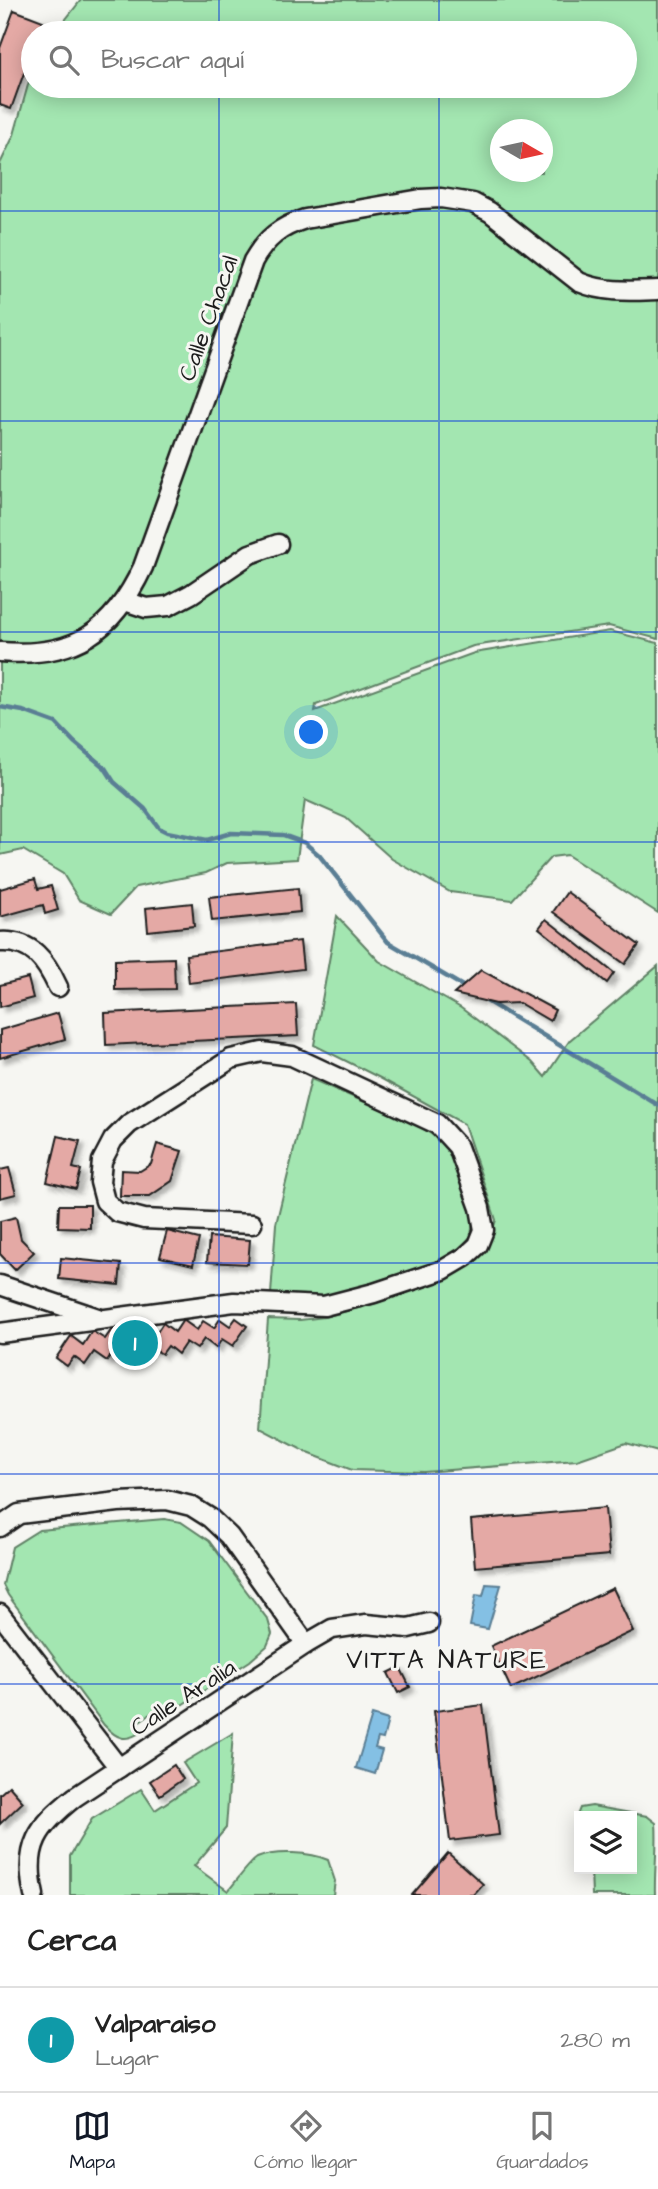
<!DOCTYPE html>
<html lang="es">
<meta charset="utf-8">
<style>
body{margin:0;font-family:"Architects Daughter",sans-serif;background:#f2f2f2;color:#222}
.controls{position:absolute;right:21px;bottom:21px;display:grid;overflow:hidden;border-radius:0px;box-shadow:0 4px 18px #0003}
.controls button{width:63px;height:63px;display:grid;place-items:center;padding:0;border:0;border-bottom:2px solid #e0e0e0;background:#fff;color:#222;font:35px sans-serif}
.compass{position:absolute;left:490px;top:119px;width:63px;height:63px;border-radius:50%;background:#fff;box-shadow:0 4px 18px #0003;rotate:99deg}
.you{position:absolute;left:312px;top:733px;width:24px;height:24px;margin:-18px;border:5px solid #fff;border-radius:50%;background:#1a73e8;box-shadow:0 0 0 10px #1a73e833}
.badge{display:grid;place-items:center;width:46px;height:46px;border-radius:50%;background:#111827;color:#fff;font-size:23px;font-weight:700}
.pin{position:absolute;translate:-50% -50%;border:4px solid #fff;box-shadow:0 2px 7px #0006}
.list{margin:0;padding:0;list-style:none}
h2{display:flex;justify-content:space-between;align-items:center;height:91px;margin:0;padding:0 28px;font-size:30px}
h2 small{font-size:23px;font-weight:400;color:#767676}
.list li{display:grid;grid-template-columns:46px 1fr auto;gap:21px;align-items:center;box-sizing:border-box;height:105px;padding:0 28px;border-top:2px solid #e0e0e0}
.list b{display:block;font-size:26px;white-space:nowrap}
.list p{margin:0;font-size:23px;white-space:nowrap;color:#767676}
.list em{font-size:23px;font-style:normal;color:#767676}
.icon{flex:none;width:38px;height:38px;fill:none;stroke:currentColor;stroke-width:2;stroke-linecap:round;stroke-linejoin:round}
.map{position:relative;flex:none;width:658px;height:1895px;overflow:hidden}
.search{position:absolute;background:#fff;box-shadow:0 4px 18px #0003;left:21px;right:21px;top:21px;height:77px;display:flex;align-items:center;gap:18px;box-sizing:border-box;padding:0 24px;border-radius:38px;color:#767676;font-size:26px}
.sheet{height:196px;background:#fff}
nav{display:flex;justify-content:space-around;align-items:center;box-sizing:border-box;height:98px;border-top:2px solid #e0e0e0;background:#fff;font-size:19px;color:#767676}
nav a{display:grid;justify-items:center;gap:4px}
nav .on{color:#111827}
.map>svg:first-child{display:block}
</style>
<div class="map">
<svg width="658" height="1895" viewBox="0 0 658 1895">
<defs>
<filter id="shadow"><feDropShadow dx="4.5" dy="4.5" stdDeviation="2" flood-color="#0004"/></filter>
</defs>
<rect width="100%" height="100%" fill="#f6f6f2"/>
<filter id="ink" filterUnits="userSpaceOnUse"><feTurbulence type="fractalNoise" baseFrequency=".0143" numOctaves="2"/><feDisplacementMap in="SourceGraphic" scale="14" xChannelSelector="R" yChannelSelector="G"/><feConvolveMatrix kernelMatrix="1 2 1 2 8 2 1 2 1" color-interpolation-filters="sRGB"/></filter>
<g filter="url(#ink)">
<g fill="#a3e6b1" stroke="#608166" stroke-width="2" fill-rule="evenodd">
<path d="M81,0h577v639l-49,-13 -136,20 -157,59 -1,6 159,-58 136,-22 48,12v270l-91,-58 -16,2 -39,43 -62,-8 -58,-33 -46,-41 -41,-18 -8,59 -70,4 -21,10 -70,14 -25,27 -32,-14 -16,-26 -40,-24 -23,5v-691l14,-29 19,-68v19h592v-53h-570zM500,130h42v42h-42z"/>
<path d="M337,916l42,45 82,47 71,54 13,15 25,-37 88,-74v486l-32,-9 -49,17 -153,12 -72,-2 -44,-17 -48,-25 8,-109 32,1 24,-3 49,-13 74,-25 26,-16 13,-13 10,-30 -32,-96 -84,-46 -66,-33z"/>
<path d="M311,1079l105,45 24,16 16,22 9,27 8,31 -2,16 -11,13 -21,12 -70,23 -48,13 -50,-3 5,-70z"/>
<path d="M164,1519l17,3 28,19 59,79 4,14 -5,12 -17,15 -87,56 -6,-8 -20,14 5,8c-16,12 -25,8 -38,-6l-96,-130 -5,-10 9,-38 27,-17z"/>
<path d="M233,1733l-7,95 -32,38 34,25c7,-8 21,-28 29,-33 18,-8 54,-6 71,2l7,21 -2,14h-263v-39l22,-37 49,-30 14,21 41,-27 -13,-20z"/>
<path d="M592,1806l55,10 9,7c2,23 -2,48 -1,72h-63l-1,-26h41v-53h-53v13l-3,-11 4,-10z"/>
</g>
<g fill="#84c0e4" stroke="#5a7e94" stroke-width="2">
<path d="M486,1584l15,1 -13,44 -18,-3 6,-31 7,1z"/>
<path d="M372,1715l16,5 -5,19 -5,-1 -3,10 7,2 -7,24 -19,-6z"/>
</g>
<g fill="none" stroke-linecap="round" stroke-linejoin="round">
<g stroke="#5a7e94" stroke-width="4.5">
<path d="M0,707l23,4 33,12 18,19 31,26 9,14 31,27 14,19 8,4 40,8 24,-7 52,2 22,8 14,12 69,87 78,46"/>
<path d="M485,1000l173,105"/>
</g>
</g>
<g fill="#e4a9a5" stroke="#1c1c1c" stroke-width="2" filter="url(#shadow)">
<path d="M14,10l29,11 -4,12h-6v15l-22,61 -11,-4v-57z"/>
<path d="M35,879l3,10 13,-3 7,24 -13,4 -2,-9 -43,12v-28z"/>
<path d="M298,888l2,24 -88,9 -3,-24z"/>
<path d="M567,892l72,53 -14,19 -72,-52z"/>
<path d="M192,903l2,23 -46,5 -2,-23z"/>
<path d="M546,919l68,54 -7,10 -68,-55z"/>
<path d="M300,941l3,28 -114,14 -3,-28z"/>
<path d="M174,958l1,31 -60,1v-30z"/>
<path d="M481,970l74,40 -5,11 -31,-18 -23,1 -42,-10z"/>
<path d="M28,978l5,20 -33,9v-22z"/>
<path d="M296,1004l2,32 -192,9 -1,-32z"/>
<path d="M58,1013l7,26 -65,19v-28z"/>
<path d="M58,1136l22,5 -7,27 8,2 -5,19 -29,-7z"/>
<path d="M157,1144l25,7 -10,30 -22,15h-30l1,-26 19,1 11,-7z"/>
<path d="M9,1168l7,26 -16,4v-28z"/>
<path d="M59,1205h31v23l-32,-1z"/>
<path d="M16,1217l5,22 13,13 -19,18 -15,-16v-33z"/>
<path d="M167,1231l32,8 -6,26 -33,-8z"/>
<path d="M209,1237l41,3 -2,24 -41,-2z"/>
<path d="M61,1258l60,6 -2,21 -60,-6z"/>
<path d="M236,1318l11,8 -14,20 -11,-7 -6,9 -12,-9 -7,10 -11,-7 -8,12 -10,-8 -6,8 -13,-8 -7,10 -10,-7 -6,9 -12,-8 -7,11 -13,-9 -9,13 -11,-8 -7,9 -11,-8 15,-22 12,9 9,-14 13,8 7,-10 11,8 7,-10 10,7 6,-10 11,8 6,-9 12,9 8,-12 14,10 6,-9 11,7 6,-9 10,7z"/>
<path d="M605,1508l4,47 -134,12 -4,-47z"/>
<path d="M613,1588l20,43 -122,58 -20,-43z"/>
<path d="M400,1667l10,20 -12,6 -10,-20z"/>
<path d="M483,1705l16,130 -49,6 -16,-130z"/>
<path d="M174,1765l9,14 -23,16 -10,-14z"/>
<path d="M9,1786l14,16 -23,22v-30z"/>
<path d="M448,1853l35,31 -10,11h-61z"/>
</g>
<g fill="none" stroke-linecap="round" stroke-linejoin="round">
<g stroke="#1c1c1c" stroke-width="23">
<g id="street">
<path d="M125,601l21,7 22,-2 23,-12 59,-40 28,-10"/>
<path d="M0,652c74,6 112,-19 143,-85l110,-306c13,-23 27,-34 52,-42l116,-20 20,-1 32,5 17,9 89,70c26,11 51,9 79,8"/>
<path d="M0,942c32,-2 46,19 58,45"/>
<path d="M0,1285l98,33"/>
<path d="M0,1333l234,-31 90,4 50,-13 69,-23 22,-13 13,-12 6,-15 -4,-22 -22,-61 -21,-23 -145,-68 -30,-4 -31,7 -102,65 -16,16 -11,21 -2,21 5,19 12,11 27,7 108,5"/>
<path d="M0,1527l19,-13 99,-12 49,-2 24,6 19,12 19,18 77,108"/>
<path d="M0,1614l119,154"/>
<path d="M34,1895c-11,-49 4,-69 41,-98l231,-153 26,-15 34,-5 42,4 21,-5"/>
</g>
</g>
<use href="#street" stroke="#f6f6f2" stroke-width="18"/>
</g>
</g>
<path fill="none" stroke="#1d4ed8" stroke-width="2" stroke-opacity="0.55" d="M219,0v33M439,0v33M219,86v1809M439,86v1809M0,211h658M0,421h658M0,632h658M0,842h658M0,1053h658M0,1263h658M0,1474h658M0,1684h658"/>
<g text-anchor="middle" stroke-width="6" stroke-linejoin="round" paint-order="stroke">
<g font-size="24" fill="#1c1c1c" stroke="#f6f6f2">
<text transform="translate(208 318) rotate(-70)" y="8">Calle Chacal</text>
<text transform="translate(183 1697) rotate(-33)" y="8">Calle Aralia</text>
</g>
<g font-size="26" letter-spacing="2" fill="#1c1c1c" stroke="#f6f6f2">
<text x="447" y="1668">VITTA NATURE</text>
</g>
</g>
</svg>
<div class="controls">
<button><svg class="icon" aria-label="layers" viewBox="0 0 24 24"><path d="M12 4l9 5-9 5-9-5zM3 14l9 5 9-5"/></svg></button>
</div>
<svg class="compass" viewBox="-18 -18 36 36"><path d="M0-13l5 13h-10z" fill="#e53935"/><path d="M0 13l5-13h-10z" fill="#767676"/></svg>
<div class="you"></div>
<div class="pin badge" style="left:135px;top:1343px;background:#0f9aa8">1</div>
<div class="search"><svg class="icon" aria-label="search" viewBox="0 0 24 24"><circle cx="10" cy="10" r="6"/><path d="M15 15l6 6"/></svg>Buscar aquí</div>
</div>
<section class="sheet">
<h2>Cerca<small></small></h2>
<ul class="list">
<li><span class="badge" style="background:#0f9aa8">1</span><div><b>Valparaiso</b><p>Lugar</p></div><em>280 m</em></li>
</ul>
</section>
<nav>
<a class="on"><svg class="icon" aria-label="map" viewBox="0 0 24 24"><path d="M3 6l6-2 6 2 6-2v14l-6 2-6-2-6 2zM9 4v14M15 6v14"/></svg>Mapa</a>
<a><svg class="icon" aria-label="directions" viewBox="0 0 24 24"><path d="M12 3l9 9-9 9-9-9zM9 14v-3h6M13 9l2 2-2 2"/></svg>Cómo llegar</a>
<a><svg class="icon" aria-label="saved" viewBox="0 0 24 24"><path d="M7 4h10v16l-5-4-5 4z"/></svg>Guardados</a>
</nav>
